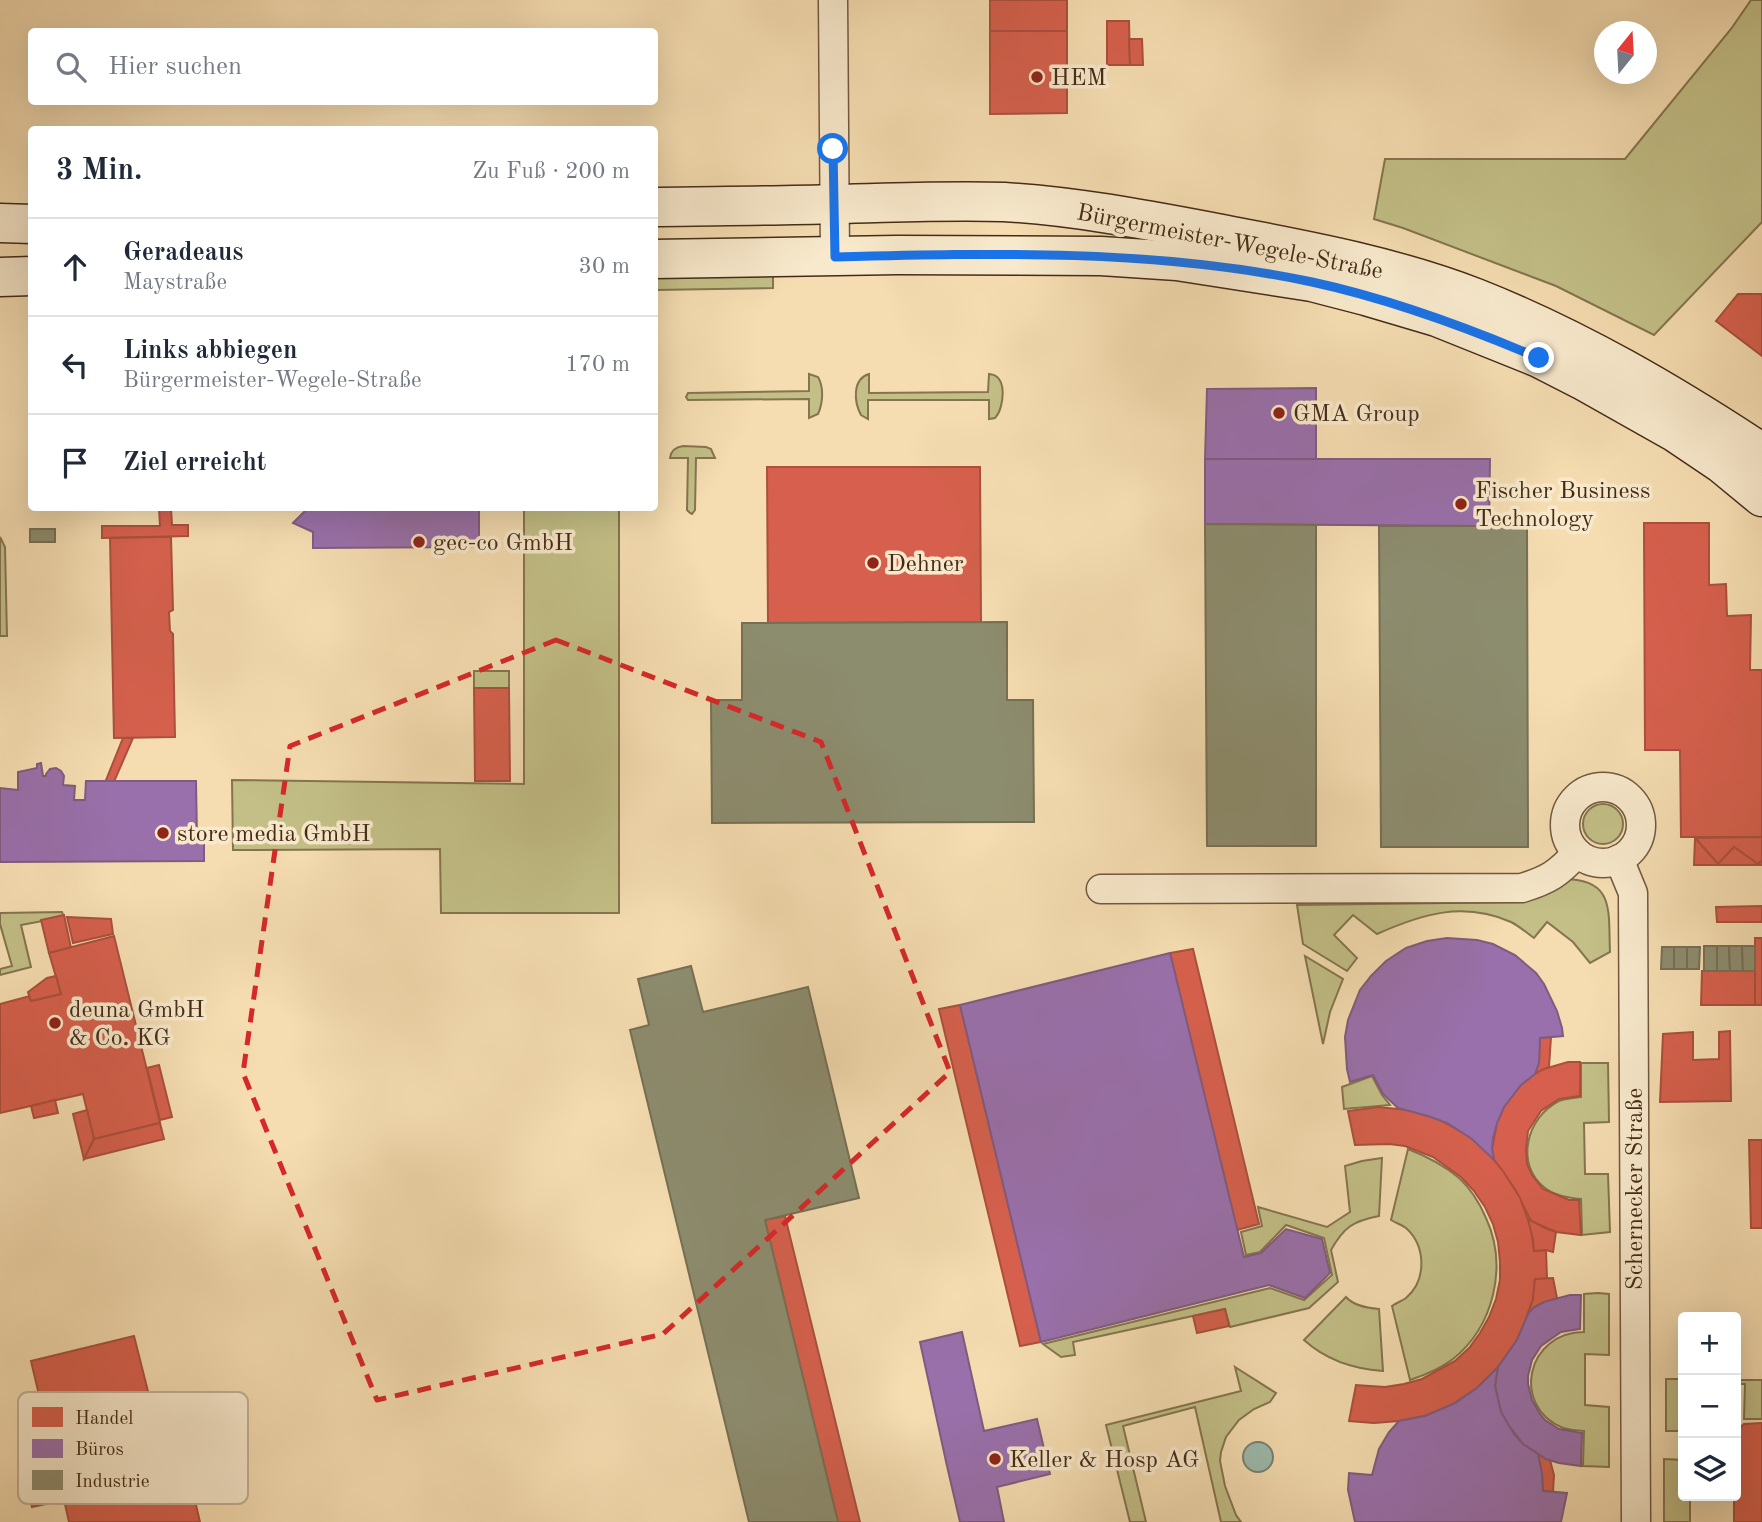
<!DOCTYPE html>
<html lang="de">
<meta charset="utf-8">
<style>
body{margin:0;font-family:"Old Standard TT",serif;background:#f2f2f3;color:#1f2937}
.controls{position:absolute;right:21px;bottom:21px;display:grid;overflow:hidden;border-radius:7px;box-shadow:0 7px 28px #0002}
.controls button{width:63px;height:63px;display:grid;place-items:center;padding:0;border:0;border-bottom:2px solid #e0e1e3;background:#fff;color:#1f2937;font:35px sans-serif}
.compass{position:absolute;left:1594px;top:21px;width:63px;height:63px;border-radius:50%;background:#fff;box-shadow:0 7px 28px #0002;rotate:18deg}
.stop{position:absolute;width:21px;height:21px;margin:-16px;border:5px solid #1a73e8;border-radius:50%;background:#fff}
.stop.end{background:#1a73e8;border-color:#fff;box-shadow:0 2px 7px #0008}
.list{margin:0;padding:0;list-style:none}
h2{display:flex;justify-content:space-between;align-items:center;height:91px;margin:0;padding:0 28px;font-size:30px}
h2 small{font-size:23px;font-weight:400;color:#747a83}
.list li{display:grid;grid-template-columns:46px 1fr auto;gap:21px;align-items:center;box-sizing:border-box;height:98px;padding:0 28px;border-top:2px solid #e0e1e3}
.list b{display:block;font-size:26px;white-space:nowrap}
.list p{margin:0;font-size:23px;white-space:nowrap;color:#747a83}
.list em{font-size:23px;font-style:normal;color:#747a83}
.icon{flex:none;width:38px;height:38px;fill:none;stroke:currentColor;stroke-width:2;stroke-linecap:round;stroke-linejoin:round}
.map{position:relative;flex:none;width:1762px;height:1522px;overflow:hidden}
.search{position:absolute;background:#fff;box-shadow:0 7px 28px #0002;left:28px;top:28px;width:630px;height:77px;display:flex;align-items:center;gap:18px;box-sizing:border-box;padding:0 24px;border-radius:7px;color:#747a83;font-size:26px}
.panel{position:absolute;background:#fff;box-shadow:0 7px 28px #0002;left:28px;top:126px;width:630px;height:385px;border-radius:7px}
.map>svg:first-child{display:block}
</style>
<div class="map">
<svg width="1762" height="1522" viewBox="0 0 1762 1522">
<rect width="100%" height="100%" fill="#f5ddb1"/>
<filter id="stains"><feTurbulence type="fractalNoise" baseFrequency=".00286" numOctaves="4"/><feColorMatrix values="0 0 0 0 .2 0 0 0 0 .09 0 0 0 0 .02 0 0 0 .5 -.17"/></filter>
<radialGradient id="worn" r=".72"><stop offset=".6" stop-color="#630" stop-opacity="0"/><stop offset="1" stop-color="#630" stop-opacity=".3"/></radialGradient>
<g fill="#c3bf87" stroke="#84754f" stroke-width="2">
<path d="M1751,0h11v222l-108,113 -98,-49 -153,-58 -29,-9 11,-60h240l106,-130z"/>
<path d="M773,270v18l-118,2 -1,-19z"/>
<path d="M809,374l9,3c6,10 5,26 0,37l-9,4v-19l-121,1 -2,-3 2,-4 121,-2z"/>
<path d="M869,374v19l119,-1 1,-18c5,1 7,1 10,5 7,9 3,32 -4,39l-6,1v-19h-121v19l-7,-4c-7,-13 -9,-36 8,-41z"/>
<path d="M683,446l23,1 5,2 4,9h-19l-1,52 -3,4 -2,-1 -3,-3 1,-52h-18c1,-8 6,-11 13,-12z"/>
<path d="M524,508h95v405h-178l-1,-64 -207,1 -1,-70 292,4z"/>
<path d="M0,537l5,10 2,89h-7z"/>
<rect x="474" y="671" width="35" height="17"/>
<circle cx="1603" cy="824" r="20"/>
<path d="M1561,879c55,-1 47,32 49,73l-20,11 -17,-21 -26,-20 -13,16c-7,-5 -15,-12 -23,-16 -48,-21 -89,-8 -134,12l-24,-19 -19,20 23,23 -10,13 -44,-27 -6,-39 226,-3z"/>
<path d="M62,912l2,5 -43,8 10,42 -31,8v-6l12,-3 -12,-42v-11z"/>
<path d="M1305,956l38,23 -13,33 -7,32z"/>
<path d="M1581,1063h27l1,59 -25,1 1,51h23l2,58 -28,3 -1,-36c-12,-1 -26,-3 -36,-11 -31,-24 -18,-71 14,-87 7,-3 15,-3 22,-4z"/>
<path d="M1372,1076l10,19 8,10 -46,4 -2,-22z"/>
<path d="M1408,1149c18,7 37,17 51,29 12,11 21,26 27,40 22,48 8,108 -33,141 -13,10 -28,16 -43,21l-18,-74c4,-3 10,-5 14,-8 21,-18 20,-52 0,-70 -4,-3 -10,-5 -15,-8z"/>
<path d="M1382,1158l-3,58c-26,5 -35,11 -48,34l7,32 -29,26 -79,19 -5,-18 -152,33 2,13 -14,2 -18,-13 227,-56 34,12 28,-25 -8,-37 -38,-13 -26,27 -14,3 -5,-23 21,-6 -4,-19 69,20 23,-15 -5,-46 17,-5z"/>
<path d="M1598,1293l11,1v61l-24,-1v51l24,2v60l-26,-1 1,-35c-7,0 -14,-1 -21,-3 -53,-22 -36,-96 21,-96v-38z"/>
<path d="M1346,1297c8,9 21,11 33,12l4,62c-29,-2 -57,-11 -79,-31z"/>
<path d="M1235,1367l41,26 -6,9 -16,7 -15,11 -13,17 -5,15 -1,9 5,25 11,29 5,7h-20l-26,-115 -72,19 23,96h-16l-24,-97 135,-34z"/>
<rect x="1666" y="1379" width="17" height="52"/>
<path d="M1736,1380h26v39h-18l1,-35h-9z"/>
<path d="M1664,1459l19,1v36h7v26h-26z"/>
</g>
<circle fill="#9cbbae" stroke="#798172" stroke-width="2" cx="1258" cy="1457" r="15"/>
<g fill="#d6604d" stroke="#aa503d" stroke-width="2">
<rect x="990" y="0" width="77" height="31"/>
<path d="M1107,21h22l1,44h-23z"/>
<path d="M990,31h77v82l-77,1z"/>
<path d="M1129,39h13l1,26h-13z"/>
<path d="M1738,294h24v62l-46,-35z"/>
<path d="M767,467h213l1,155 -213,1z"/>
<path d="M159,508h12l1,17h16v11l-86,2v-12h58z"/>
<path d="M1644,523h65v62l17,-1 1,32 24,-1 -1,55h12v167h-81l-1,-87h-35z"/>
<path d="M160,537h11l2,73 -4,2 1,19 3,3 2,103 -61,1 -4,-200z"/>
<path d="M474,688h35l1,93h-35z"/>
<path d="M123,738h10l-27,62h-8z"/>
<path d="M1762,837v23l-4,4 -24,-17 -16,17 -23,-26z"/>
<path d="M1695,838l23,26 16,-17 24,17 4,-4v5h-68z"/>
<path d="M1762,906v16h-45l-1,-15z"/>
<path d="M64,915l7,33 -22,5 -8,-33z"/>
<path d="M67,917l44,2 2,15 -40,9z"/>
<path d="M114,936l46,187 -66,16 -11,-45 -83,19v-109l30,-8 1,5 30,-7 -12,-41z"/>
<rect x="1755" y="938" width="7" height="67"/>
<path d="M1193,949l66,275 -22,6 -67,-277z"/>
<path d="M1702,971h53v34h-54z"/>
<path d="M56,976l5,18 -30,7 -3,-9 19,-14z"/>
<path d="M960,1005l81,337 -21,4 -81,-337z"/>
<path d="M1730,1031l1,70 -71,1 3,-68 30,-2v28l26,-1v-27z"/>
<path d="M1551,1037l-2,30 -14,7 4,-11 1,-25z"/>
<path d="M1568,1062h12v34l-21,3 -18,12 -13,20 -2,18 1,15 5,11 11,14 26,11h10l2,35 -25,-3 -25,-11 -16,-32 -21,-29 -2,-11 5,-26 7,-16 17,-22 14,-11 9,-5z"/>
<path d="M159,1065l13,52 -12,3 -13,-52z"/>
<path d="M55,1100l3,13 -24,5 -3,-12z"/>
<path d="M1378,1107l30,3 30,9 26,14 21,16 18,22 17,27 11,30 3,23 12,-1 1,29h-12l-2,20 -9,25 -7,16 -19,27 -21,21 -30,20 -22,8 -26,5 -25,2 -25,-2 7,-36 29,2 19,-3 18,-5 33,-18 14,-13 11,-15 9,-16 7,-18 4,-19v-18l-2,-20 -5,-18 -8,-17 -11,-16 -13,-14 -28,-20 -28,-11 -16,-2 -34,1 -7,-34z"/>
<path d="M87,1110l7,29 -10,20 -11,-45z"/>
<path d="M160,1123l4,16 -80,20 10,-20z"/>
<path d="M1749,1140h13v88h-11z"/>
<path d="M785,1216l75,306h-22l-73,-302z"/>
<path d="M1528,1219l17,9 11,4 -3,20 -7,-2 -12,1 -1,-11z"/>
<path d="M1553,1278l4,20 -19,7 -10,9 5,-15 2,-20z"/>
<path d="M1225,1309l4,17 -32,7 -4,-17z"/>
<path d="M134,1336l25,99 20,-3 21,90h-131l-5,-22 -32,7 -13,-53 32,-8 -20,-85z"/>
<path d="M1762,1423v99h-28v-26h2v-65l8,-7z"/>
<path d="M1538,1454l12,6 4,15 -1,17 -10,-1 -1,-17z"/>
</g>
<g fill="#9970ab" stroke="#805b7f" stroke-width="2">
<path d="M1316,388v72l-111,-1 2,-70z"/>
<path d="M1205,459h285l-1,67 -284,-2z"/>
<path d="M308,508h171v39l-166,1v-16l-20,-9z"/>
<path d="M41,763l2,13h3v-2l4,-5 6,-1 5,3 3,5 -1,9 12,1 -1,14h11l1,-19h110l1,58h7v22l-204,1v-74l18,2v-18l19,-4v-4z"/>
<path d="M1447,938l30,2 16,4 22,11 21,18 8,11 13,27 5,17 1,8 -23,2 -1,25 -4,11 -14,11 -17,22 -7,16 -4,15 -1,11 2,11 -22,-21 -25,-16 -19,-7 -30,-8 -15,-14 -10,-19 -23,7 -3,-13 -2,-32 3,-17 12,-30 11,-14 15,-15 20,-13 21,-7z"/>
<path d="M1170,953l74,304 17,-4 25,-24 36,10 8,34 -25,25 -36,-13 -228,57 -81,-337z"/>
<path d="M1570,1295h11l-1,34 -19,3 -20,14 -9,14 -4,16v8l4,16 8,14 5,6 14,9 23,4 -1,33 -22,-3 -13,-4 -23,-15 -16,-21 -6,-11 -6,-26 3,-19 19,-27 11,-26 5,-6 11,-6z"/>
<path d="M962,1332l22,99 53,-12 13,55 -53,13 7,35h-44l-13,-56 -27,-124z"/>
<path d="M1498,1367l-3,19 6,26 13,22 9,10 15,10 4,20 1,17 24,2 -6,29h-206l-7,-32 1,-17 23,2 7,-26 10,-17 10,-11 26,-5 30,-13 22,-15z"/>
</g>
<g fill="#8c8c6e" stroke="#776f54" stroke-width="2">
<path d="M1205,524l111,1v321h-109z"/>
<path d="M1379,526h148l1,321h-147z"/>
<rect x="30" y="529" width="25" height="13"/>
<path d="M1007,622v78h26l1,122 -322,1 -1,-123h31v-77z"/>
<rect x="1704" y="946" width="13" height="25"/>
<path d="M1717,946h12l1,25h-13z"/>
<path d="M1729,946h13l1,25h-13z"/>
<path d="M1742,946h13v25h-12z"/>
<path d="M1662,947h12v22h-13z"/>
<rect x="1674" y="947" width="13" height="22"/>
<path d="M1687,947h13l-1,22h-12z"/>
<path d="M691,966l12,46 105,-25 51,211 -94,22 73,302h-89l-119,-492 19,-5 -11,-46z"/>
</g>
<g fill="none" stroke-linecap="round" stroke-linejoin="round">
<g stroke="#71583e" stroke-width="31">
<g id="street">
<path d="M833,0l2,256"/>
<circle cx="1603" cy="825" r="38"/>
<path d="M1619,859l14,34 3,629"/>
<path d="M1101,889l421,-1c26,-8 36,-14 55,-35"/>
</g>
</g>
<g stroke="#452b17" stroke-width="41">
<g id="secondary">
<path d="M654,207c61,-1 121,-1 181,-3 56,-1 112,-4 169,-2 69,4 138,17 207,30 89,17 180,33 265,66 101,40 195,95 286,155"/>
<path d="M0,223l32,1"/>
<path d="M654,259l243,-4 204,1 76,5 135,21 54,14 71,21 102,41 43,22 94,53 46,31 40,33"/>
<path d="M0,277l32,-1"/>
</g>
</g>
<use href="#street" stroke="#f8e9cc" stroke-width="28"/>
<use href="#secondary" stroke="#f8e9cc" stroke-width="38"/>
</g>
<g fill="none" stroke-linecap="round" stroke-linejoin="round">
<path stroke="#1a73e8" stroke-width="9" d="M833,149l2,108c159,-4 321,-8 477,25 79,17 154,45 227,76"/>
</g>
<path fill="none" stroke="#d62828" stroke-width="5" stroke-dasharray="14 9" stroke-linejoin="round" d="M556,640l265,102 129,330 -287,262 -286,66 -134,-327 47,-327z"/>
<g fill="#8f2418" stroke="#f8e9cc" stroke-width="2.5">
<circle cx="1037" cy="77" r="7"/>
<circle cx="1279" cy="413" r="7"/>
<circle cx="1461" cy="504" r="7"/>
<circle cx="419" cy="542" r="7"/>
<circle cx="873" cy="563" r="7"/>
<circle cx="163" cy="833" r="7"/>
<circle cx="55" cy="1023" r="7"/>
<circle cx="995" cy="1459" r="7"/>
</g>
<g text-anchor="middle" stroke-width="7" stroke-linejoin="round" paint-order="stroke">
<g font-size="24" fill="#452b17" stroke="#f8e9cc" text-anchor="start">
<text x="1051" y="85">HEM</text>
<text x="1293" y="421">GMA Group</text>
<text x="1475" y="498">Fischer Business<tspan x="1475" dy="28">Technology</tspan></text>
<text x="433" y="550">gec-co GmbH</text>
<text x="887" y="571">Dehner</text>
<text x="177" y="841">store media GmbH</text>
<text x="69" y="1017">deuna GmbH<tspan x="69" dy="28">&amp; Co. KG</tspan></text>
<text x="1009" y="1467">Keller &amp; Hosp AG</text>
</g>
<g font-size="24" fill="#452b17" stroke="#f8e9cc">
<text transform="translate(1230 241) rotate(11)" y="8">Bürgermeister-Wegele-Straße</text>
<text transform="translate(1634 1189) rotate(-90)" y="8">Schernecker Straße</text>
</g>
</g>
<rect x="18" y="1392" width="230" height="112" rx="10" fill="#f8e9cc" stroke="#c2b096" stroke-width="2"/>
<rect x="32" y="1407" width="31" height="20" fill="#d6604d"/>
<rect x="32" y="1439" width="31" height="19" fill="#9970ab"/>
<rect x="32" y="1470" width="31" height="20" fill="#8c8c6e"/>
<g font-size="19" fill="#452b17">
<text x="75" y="1424">Handel</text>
<text x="75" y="1455">Büros</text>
<text x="75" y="1487">Industrie</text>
</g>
<rect width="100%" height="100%" filter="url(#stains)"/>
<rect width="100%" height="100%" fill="url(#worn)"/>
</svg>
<div class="controls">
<button>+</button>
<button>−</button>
<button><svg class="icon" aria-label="layers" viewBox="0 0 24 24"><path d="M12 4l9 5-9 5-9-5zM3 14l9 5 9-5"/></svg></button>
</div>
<svg class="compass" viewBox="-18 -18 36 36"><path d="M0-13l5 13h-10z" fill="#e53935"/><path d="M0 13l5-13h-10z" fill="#747a83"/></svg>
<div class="stop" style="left:833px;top:149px"></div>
<div class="stop end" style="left:1539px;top:358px"></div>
<div class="search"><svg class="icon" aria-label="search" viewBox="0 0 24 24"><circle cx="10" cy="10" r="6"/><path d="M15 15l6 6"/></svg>Hier suchen</div>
<section class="panel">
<h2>3 Min.<small>Zu Fuß · 200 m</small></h2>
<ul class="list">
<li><svg class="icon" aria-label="ahead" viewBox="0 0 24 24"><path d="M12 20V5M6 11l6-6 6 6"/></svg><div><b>Geradeaus</b><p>Maystraße</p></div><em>30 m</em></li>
<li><svg class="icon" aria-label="left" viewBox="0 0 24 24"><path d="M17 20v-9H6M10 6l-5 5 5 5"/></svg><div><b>Links abbiegen</b><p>Bürgermeister-Wegele-Straße</p></div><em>170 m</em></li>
<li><svg class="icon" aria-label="arrive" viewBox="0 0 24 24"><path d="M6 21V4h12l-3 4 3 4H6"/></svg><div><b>Ziel erreicht</b></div></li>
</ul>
</section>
</div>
